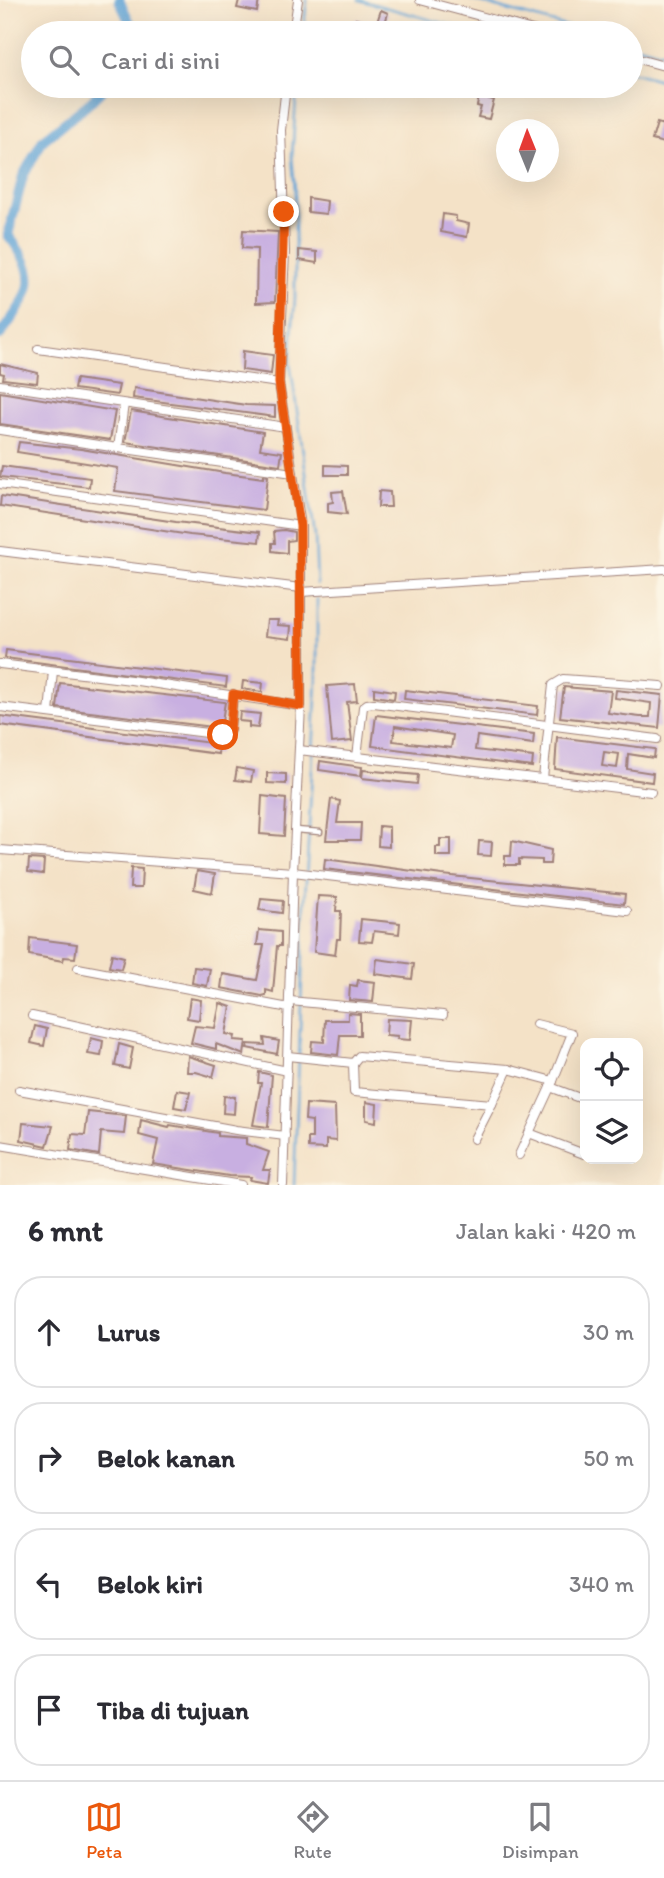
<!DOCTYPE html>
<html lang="id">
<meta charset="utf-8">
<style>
body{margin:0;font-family:Itim,sans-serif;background:#f7f7f7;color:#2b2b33}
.controls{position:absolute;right:21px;bottom:21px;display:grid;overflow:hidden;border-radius:14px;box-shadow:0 7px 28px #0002}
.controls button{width:63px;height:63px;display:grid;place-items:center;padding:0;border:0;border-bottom:2px solid #e1e1e2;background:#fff;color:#2b2b33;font:35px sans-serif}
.compass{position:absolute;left:496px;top:119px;width:63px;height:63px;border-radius:50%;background:#fff;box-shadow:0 7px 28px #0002;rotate:359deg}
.stop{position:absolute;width:21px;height:21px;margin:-16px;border:5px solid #ea580c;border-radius:50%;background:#fff}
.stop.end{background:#ea580c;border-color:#fff;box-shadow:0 2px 7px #0008}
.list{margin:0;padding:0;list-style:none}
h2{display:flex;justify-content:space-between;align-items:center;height:91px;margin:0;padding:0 28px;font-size:30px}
h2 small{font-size:23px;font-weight:400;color:#7c7c81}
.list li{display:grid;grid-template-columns:46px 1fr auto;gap:21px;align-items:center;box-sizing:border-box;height:112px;margin:0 14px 14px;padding:0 14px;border:2px solid #e1e1e2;border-radius:28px}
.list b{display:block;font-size:26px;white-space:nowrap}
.list em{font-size:23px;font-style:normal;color:#7c7c81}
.icon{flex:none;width:38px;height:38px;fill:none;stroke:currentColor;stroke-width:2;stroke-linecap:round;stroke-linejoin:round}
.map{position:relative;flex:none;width:664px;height:1185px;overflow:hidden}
.search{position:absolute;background:#fff;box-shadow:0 7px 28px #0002;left:21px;right:21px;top:21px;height:77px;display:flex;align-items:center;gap:18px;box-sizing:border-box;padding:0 24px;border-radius:38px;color:#7c7c81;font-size:26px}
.sheet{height:595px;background:#fff}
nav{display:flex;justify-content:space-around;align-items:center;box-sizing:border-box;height:98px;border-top:2px solid #e1e1e2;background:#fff;font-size:19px;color:#7c7c81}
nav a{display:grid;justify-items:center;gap:4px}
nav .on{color:#ea580c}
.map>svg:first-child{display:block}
</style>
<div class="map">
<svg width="664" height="1185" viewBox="0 0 664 1185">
<rect width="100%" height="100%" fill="#fcf5e5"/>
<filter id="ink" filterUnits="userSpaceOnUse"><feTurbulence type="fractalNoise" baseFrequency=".0143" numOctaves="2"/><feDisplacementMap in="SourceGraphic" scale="14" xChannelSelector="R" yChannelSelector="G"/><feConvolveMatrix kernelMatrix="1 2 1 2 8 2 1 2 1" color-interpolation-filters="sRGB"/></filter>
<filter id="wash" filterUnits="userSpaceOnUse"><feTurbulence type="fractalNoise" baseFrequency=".00686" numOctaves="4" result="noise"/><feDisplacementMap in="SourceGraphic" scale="28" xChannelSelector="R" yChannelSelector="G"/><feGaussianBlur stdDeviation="1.57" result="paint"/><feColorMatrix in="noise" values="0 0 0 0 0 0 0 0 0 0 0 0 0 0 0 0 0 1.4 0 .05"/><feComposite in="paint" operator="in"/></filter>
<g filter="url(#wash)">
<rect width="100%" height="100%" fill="#f4e2c7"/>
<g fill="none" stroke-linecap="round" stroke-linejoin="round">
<g stroke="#64a5d7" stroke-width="2.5">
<path d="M359,0l120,33"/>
<path d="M471,0l120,33"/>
<path d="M303,33l4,-33"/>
<path d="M631,44l33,9"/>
<path d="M631,72l33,9"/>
<path d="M297,86l-5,71 3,33v109l-5,63 25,174 2,48"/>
<path d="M294,1185l11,-285 12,-221v-80"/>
</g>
<g stroke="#64a5d7" stroke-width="10">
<path d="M119,0l16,33"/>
<path d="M0,335c30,-42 44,-54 8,-100l15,-59 20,-36 44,-35 19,-19"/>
</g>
</g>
<g id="blocks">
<g fill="#c8afe1" fill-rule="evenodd">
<path d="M239,0h20l-2,12 -20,-4z"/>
<path d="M381,10l7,3 -4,14 15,4 -1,2h-46l4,-14 20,6z"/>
<path d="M479,97l15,3 -5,19 -11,-2 3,-10 -4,-1z"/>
<path d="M657,123l7,2v18l-12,-3z"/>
<path d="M308,198l19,3 -1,13 -18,-2z"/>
<path d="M443,214l13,2v5l13,3 -2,13 -26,-5z"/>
<path d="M243,230l35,2 -3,70 -19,1 1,-54 -15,-1z"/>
<path d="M299,250l18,2v11l-18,-3z"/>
<path d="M243,351l30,4 -2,19 -29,-4z"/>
<path d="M0,364l38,9 -1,10 -34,-4 1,-5 -4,-1z"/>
<path d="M76,379l43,6 -2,10 -43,-6z"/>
<path d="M134,388l112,17 29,1v11l-142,-19z"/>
<path d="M0,392l115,19 -5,29 -110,-16z"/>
<path d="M131,411l132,21 -3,17 22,3 -2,13 -155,-23z"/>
<path d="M19,442l62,7 144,24 39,5v-3l4,1 -4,34 -149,-19 3,-23 -101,-16z"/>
<path d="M325,465l22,1v9h-22z"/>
<path d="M2,466l88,12 -1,9 -89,-10z"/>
<path d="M343,491l4,23 -19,-2v-9l5,-1 -1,-10z"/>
<path d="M379,491l11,1 1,15h-13z"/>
<path d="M1,496l175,26 84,10 -1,10 -69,-7 -190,-29z"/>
<path d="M284,530l10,2v8l-7,1v12l-15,-2v-8h3l-1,-12z"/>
<path d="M267,620h11l-1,5 14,1 -1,13 -25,-3z"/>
<path d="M6,650l221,28 -1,9 -221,-29z"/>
<path d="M243,681l20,2 -1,9 -20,-3z"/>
<path d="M60,683l165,19 -4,26 -164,-20z"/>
<path d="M355,684l2,17 -10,1 5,39 -20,2 -5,-57z"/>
<path d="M564,687l47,4 -3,22 32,4h10l1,-14 -36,-5 1,-8 46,5 -3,33 -99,-11z"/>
<path d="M374,688l21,3 -1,8 -20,-3z"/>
<path d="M405,690l133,16 -1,9 -133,-16z"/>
<path d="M240,712l20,2 -2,14 -9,-1v-5l-10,-1z"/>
<path d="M376,715l158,19 -1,10 -56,-8 -2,14 58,7 -1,10 -160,-21zM395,726l58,9 -2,13 -58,-7z"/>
<path d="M0,716l219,28 -1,10 -218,-29z"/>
<path d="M557,737l98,12 -1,9 -26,-4 -1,15 26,4 -1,9 -97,-13zM604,752l15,2 -2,14 -15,-2z"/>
<path d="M320,761l42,6 -1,9 -42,-6z"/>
<path d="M237,768l16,3 -2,11 -16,-2z"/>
<path d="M363,770l55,5 -1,9 -55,-6z"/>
<path d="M267,773l19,1v10l-19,-1z"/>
<path d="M262,796l24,3 -2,37 -24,-2z"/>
<path d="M331,799l9,2 -3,22h24l-1,17h-34z"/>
<path d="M379,826l10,1v20l-11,-1z"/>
<path d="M440,839h11v17h-15v-9h4z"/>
<path d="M479,841l13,1 -1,14 -13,-1z"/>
<path d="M512,841l39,9 -1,14h-8v-4l-23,-1v6h-14v-9h6z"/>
<path d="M29,859l15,1 -1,14 -15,-2z"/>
<path d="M325,859l117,16 183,19 -1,10 -300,-35z"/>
<path d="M131,868l11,1 -1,19h-11z"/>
<path d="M197,871l18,3 -3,19 -18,-4z"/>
<path d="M318,896l19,1 -1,14h5l-1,28h-3l-2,16 -21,-3z"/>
<path d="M261,899l22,2 -1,12 -23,-3z"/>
<path d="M361,919l39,4 -1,11 -25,-3 -2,11 -13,-1z"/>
<path d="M259,930l22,2v14h-4l-4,46 -7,-2v5l-4,1 -41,-8 2,-14 34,6 7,-35h-7z"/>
<path d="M30,938l47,6 -2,14 -11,-1 -1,4 -34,-6z"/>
<path d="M112,954l12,3 -3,12 -12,-2z"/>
<path d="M377,959l37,5 -2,15 -37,-5z"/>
<path d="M194,967l16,2 -3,17 -15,-3z"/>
<path d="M358,980l17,2 -2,20 -24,-2 1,-15 7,1z"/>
<path d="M190,998l11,2 -2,20 -12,-2z"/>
<path d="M220,1003l11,4 -5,27 9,2 -1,4 12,1 -2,14 -28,-11v5l-25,-6 4,-17 20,2z"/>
<path d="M348,1013l12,1v21h-20l-2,20 -27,-3 1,-11 12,1 1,-22h23z"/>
<path d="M387,1019l25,1 -2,20 -13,-1 1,-3 -12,-1z"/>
<path d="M35,1026l12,3 -3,17 -13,-3z"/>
<path d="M91,1038l12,3 -2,15 -13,-2z"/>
<path d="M264,1038l15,3 -2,13 -30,-6 1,-4 17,1z"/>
<path d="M119,1044l14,4 -4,21 -14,-3z"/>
<path d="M188,1056l28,9 -3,12 -17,-5h-9z"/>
<path d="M259,1072l13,3 -4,52 -15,-2 8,-42h-3z"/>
<path d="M177,1090l13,2 -4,17 -12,-2z"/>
<path d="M224,1096l11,1 -1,17 -11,-1z"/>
<path d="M366,1102l11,2 -1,18 -10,-2z"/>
<path d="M306,1104l29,2 1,35 -10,-1v9l-18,-1v-10h4v-17l-7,-1z"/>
<path d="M88,1112l38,4 -2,18 -23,-2 -2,23 -29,-5 2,-16 13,1z"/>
<path d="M141,1120l28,7 1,-2 48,8v3l28,2v6l23,8 -6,18h7l-2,13 -18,-3 1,-3 -22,-1 -76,-12 5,-24 -19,-5z"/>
<path d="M23,1123l30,3 -6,20 -26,-6z"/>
</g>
</g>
</g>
<g filter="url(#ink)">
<use href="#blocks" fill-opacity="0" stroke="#9f8079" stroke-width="2"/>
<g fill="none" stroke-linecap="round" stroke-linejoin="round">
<g stroke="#9f8079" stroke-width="7">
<path id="lane" d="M296,830l24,2"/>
</g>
<g stroke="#9f8079" stroke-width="10">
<g id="street">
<path d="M420,0l124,33"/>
<path d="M293,33l5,-33"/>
<path d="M631,57l33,9"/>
<path d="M38,349l241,34"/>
<path d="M0,385l286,42"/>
<path d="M0,430l118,18 6,-44"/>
<path d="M118,448l175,25"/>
<path d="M0,484l301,42"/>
<path d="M0,551l301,37"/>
<path d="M301,592l363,-23"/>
<path d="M0,664l131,16 170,26"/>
<path d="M0,707l223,28h5l2,-5 3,-36"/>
<path d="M49,713l4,-42"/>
<path d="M299,750l352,42"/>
<path d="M357,757l6,-50 4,-3 7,-1 283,36"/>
<path d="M543,778l10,-93 10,-6 98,7"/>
<path d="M0,850l293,22 334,39"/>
<path d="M78,968l211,40"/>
<path d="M290,1001l153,14"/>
<path d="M32,1016l255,55"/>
<path d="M288,1056l65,7 1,29 138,12 -18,35"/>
<path d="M353,1063l6,-7 149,13 45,12 19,-48 -36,-9"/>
<path d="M550,1087l35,13"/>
<path d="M19,1090l217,40 49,6"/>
<path d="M492,1104l16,-35"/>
<path d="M529,1133l55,21"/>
<path d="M0,1145l241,40"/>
<path d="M519,1155l34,-74"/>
<path d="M283,1185l10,-313 8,-166v-180l-22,-143 6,-131 -4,-122 5,-44"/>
</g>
</g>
<use href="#lane" stroke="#fff" stroke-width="4.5"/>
<use href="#street" stroke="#fff" stroke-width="8"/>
</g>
</g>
<g fill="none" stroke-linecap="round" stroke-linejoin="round" filter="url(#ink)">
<path stroke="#ea580c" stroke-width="9" d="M223,735l5,-1 2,-4 3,-36 68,12 -1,-180 -21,-143 5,-171"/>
</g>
</svg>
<div class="controls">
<button><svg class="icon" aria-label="locate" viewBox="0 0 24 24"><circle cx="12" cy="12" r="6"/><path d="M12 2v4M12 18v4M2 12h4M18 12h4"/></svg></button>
<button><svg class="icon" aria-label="layers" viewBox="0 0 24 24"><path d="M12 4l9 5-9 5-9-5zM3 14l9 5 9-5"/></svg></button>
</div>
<svg class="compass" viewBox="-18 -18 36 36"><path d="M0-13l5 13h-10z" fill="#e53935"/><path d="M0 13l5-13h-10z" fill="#7c7c81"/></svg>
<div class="stop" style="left:223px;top:735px"></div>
<div class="stop end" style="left:284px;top:212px"></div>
<div class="search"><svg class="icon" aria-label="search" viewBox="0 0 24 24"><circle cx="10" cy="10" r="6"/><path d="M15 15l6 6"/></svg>Cari di sini</div>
</div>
<section class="sheet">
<h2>6 mnt<small>Jalan kaki · 420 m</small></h2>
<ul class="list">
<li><svg class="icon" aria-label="ahead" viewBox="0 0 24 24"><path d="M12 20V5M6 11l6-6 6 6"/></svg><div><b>Lurus</b></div><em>30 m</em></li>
<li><svg class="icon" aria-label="right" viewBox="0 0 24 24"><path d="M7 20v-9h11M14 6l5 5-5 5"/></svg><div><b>Belok kanan</b></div><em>50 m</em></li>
<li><svg class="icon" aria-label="left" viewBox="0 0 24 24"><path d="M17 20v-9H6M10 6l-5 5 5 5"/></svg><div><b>Belok kiri</b></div><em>340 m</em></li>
<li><svg class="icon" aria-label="arrive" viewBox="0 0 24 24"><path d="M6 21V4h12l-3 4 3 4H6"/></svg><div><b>Tiba di tujuan</b></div></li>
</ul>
</section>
<nav>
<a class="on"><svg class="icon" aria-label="map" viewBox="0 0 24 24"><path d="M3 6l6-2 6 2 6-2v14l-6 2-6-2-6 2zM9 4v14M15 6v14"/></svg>Peta</a>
<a><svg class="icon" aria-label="directions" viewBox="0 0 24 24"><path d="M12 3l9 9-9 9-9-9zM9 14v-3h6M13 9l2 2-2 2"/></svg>Rute</a>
<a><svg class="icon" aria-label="saved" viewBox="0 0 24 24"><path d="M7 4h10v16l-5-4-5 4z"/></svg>Disimpan</a>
</nav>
